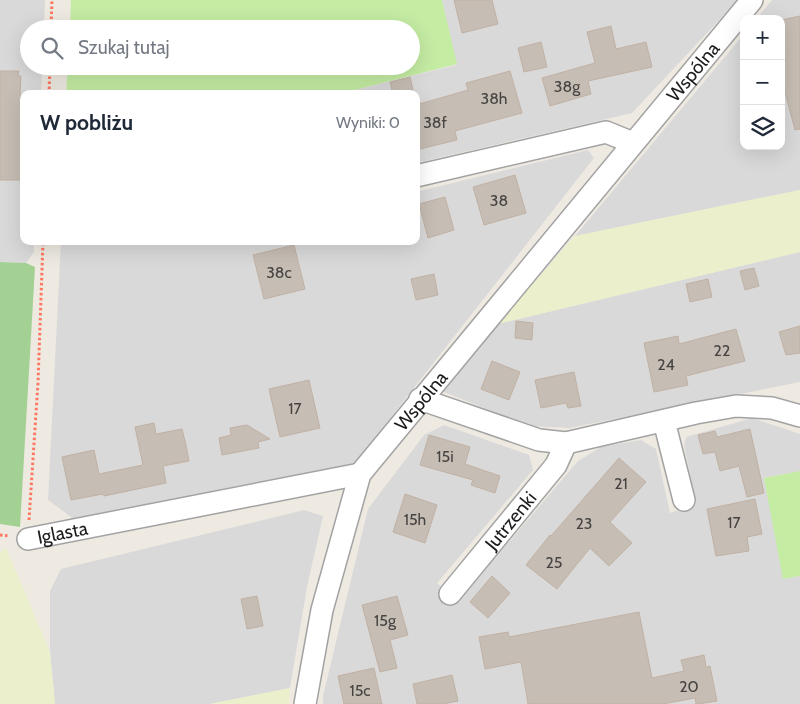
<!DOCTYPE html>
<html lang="pl">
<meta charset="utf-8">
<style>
body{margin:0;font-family:Cabin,sans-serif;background:#f2f2f3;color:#1f2937}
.controls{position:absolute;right:15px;top:15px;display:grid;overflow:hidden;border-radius:10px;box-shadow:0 5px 20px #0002}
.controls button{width:45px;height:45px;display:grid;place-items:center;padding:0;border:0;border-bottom:1px solid #e0e1e3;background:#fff;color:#1f2937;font:25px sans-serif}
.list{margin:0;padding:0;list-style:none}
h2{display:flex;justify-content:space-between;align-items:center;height:65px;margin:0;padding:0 20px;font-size:21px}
h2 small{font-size:16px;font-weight:400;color:#747a83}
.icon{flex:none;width:28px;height:28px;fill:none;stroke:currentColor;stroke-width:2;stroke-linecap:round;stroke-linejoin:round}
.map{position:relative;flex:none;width:800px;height:704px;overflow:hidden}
.search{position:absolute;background:#fff;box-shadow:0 5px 20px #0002;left:20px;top:20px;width:400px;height:55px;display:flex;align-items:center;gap:12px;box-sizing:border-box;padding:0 18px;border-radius:28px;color:#747a83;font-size:19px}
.panel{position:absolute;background:#fff;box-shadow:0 5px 20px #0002;left:20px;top:90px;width:400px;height:155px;border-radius:10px}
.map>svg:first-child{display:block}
</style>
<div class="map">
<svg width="800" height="704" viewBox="0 0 800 704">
<rect width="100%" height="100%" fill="#eeeae1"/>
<g fill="#dad9d9">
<path d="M0,0h45l-1,29h-15v37h13l-1,28h-17v147h10v11l-8,11 -26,-1z"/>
<path d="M442,0h296l-106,113 -216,50v-69h-77l117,-29z"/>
<path d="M772,0h28v190l-225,46 169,-202v112h37v-127h-25z"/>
<path d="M588,150l6,8 -239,305 -280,57 -27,-20 13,-259h355v-49z"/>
<path d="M800,252v130l-231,46 -40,-2 -90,-36 58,-66z"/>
<path d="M752,418l48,16v37l-36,7 20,101 16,-3v128h-143l-18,-92 -123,24 12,68h-205v-8l45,-187 56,-74 20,-10 85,30 4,15 -96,113 20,20 121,-142 23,-14 40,-7 15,9 14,64 26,-9 -12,-59 2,-8z"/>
<path d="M304,510l19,6 -16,71 -17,101 -80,16h-155l-5,-52v-61l11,-22z"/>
</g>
<g fill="#ebefcb">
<path d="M800,190v62l-303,72 78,-88z"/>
<path d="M6,548l44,104 5,52h-55v-152z"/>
<path d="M290,688l-1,16h-79z"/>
</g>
<g fill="#c4eca3">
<path d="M71,0h371l15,64 -118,30h-273l2,-28h343v-37h-341z"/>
<path d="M800,471v105l-17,3 -19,-101z"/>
</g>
<path fill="#a3d093" d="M0,262l26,1 9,4 -15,260 -20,-3z"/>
<g fill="#c6bdb4" stroke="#c1b1a3">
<path d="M454,0h38l6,24 -36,9z"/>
<path d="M800,16v113l-5,1 -14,-53v-57z"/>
<path d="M611,26l5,23 30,-7 6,25 -64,14 3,13 -41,12 -8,-28 53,-15 -8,-31z"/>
<path d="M541,42l6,25 -23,5 -6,-24z"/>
<path d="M0,71h19l-1,5h3l-1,20h4v84h-24z"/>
<path d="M510,71l12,42 -67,18 2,9 -41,10v-45l52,-15 -2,-7z"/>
<path d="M410,77l4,17h-21l-3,-12z"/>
<path d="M515,175l11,38 -42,12 -11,-38z"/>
<path d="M445,197l9,33 -26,8 -9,-34z"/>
<path d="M294,245l11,44 -41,10 -11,-44z"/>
<path d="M754,268l5,18 -14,4 -5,-19z"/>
<path d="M434,274l4,21 -22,5 -5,-21z"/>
<path d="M708,279l4,18 -22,5 -4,-18z"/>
<path d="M516,321l17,2 -1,17 -17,-2z"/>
<path d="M800,326v27l-14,2 -7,-23z"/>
<path d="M736,329l9,32 -59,15 2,9 -34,7 -10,-49 34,-7 1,8z"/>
<path d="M492,361l28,11 -11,28 -28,-11z"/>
<path d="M574,372l7,34 -13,2 -2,-5 -25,5 -6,-28z"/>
<path d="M309,380l11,48 -40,9 -11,-48z"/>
<path d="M154,423l2,11 26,-5 4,16 3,16 -26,5 3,17 -62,13 -1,-2 -32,6 -9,-43 32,-7 5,24 44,-9 -8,-38z"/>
<path d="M247,425l23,14 -12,3 1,6 -37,7 -3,-17 12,-3 -1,-7z"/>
<path d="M750,429l14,64 -17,4 -8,-31 -19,5 -5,-19 -12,2 -5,-19 17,-4 2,6z"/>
<path d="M429,435l41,12 -5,17 35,12 -5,17 -24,-8 2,-5 -53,-15z"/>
<path d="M619,458l27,24 -36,40 22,21 -23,23 -19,-18 -33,41 -31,-24 24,-30 1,1z"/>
<path d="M405,494l32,11 -12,38 -32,-11z"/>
<path d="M755,499l7,35 -15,3 2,14 -33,5 -9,-47z"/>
<path d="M492,576l18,17 -22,25 -18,-16z"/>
<path d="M257,596l6,30 -16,3 -6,-30z"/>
<path d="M397,596l11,39 -18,5 7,28 -17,4 -18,-67z"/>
<path d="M639,612l13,66 32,-7 -3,-11 23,-5 2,12 4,-1 7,35 -19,3h-2l-1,-6 -32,6h-135l-7,-42 -36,7 -6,-32 29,-5 1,5z"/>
<path d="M374,668l8,36h-38l-6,-28z"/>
<path d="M452,675l6,26 -15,3h-26l-4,-20z"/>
</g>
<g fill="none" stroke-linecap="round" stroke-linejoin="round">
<g stroke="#a3a3a3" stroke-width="24">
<g id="minor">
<path d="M416,176l190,-44 27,11"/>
<path d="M420,399l119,41 27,3 130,-30 40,-7 36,2 28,8"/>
<path d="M664,421l20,79"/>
<path id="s1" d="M28,539l332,-65"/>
<path id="s2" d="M450,594l106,-129 10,-22"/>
<path id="s3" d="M305,704l17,-94 38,-136 392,-474"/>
</g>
</g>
<g stroke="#ff7761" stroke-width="3" stroke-dasharray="2.5 2.5" stroke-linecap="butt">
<path d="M51,29l1,-29"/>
<path d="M49,94l1,-28"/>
<path d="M29,520l9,-137 5,-142"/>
<path d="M0,535l10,1"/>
</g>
<use href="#minor" stroke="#fff" stroke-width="21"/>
</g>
<g text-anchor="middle" stroke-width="4.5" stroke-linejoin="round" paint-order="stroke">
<g font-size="16" fill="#464442">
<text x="567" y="92">38g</text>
<text x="494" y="104">38h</text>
<text x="435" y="128">38f</text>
<text x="499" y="206">38</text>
<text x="279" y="278">38c</text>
<text x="722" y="356">22</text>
<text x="666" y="370">24</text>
<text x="295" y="414">17</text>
<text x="445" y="462">15i</text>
<text x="621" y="489">21</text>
<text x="415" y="525">15h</text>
<text x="734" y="528">17</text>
<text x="584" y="529">23</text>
<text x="554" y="568">25</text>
<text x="385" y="626">15g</text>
<text x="689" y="692">20</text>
<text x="360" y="696">15c</text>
</g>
<g font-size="19" fill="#1c1c1c" stroke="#fff">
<text dy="7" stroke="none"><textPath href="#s3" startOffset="759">Wspólna</textPath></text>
<text dy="7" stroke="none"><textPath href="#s3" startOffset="332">Wspólna</textPath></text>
<text dy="7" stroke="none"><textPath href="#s2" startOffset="95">Jutrzenki</textPath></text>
<text dy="7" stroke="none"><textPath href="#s1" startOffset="35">Iglasta</textPath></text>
</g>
</g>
</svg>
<div class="controls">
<button>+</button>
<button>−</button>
<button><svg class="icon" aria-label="layers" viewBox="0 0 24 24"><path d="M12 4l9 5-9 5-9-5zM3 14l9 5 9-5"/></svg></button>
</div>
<div class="search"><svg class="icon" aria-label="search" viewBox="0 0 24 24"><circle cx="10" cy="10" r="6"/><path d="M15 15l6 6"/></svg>Szukaj tutaj</div>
<section class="panel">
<h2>W pobliżu<small>Wyniki: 0</small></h2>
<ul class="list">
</ul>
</section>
</div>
